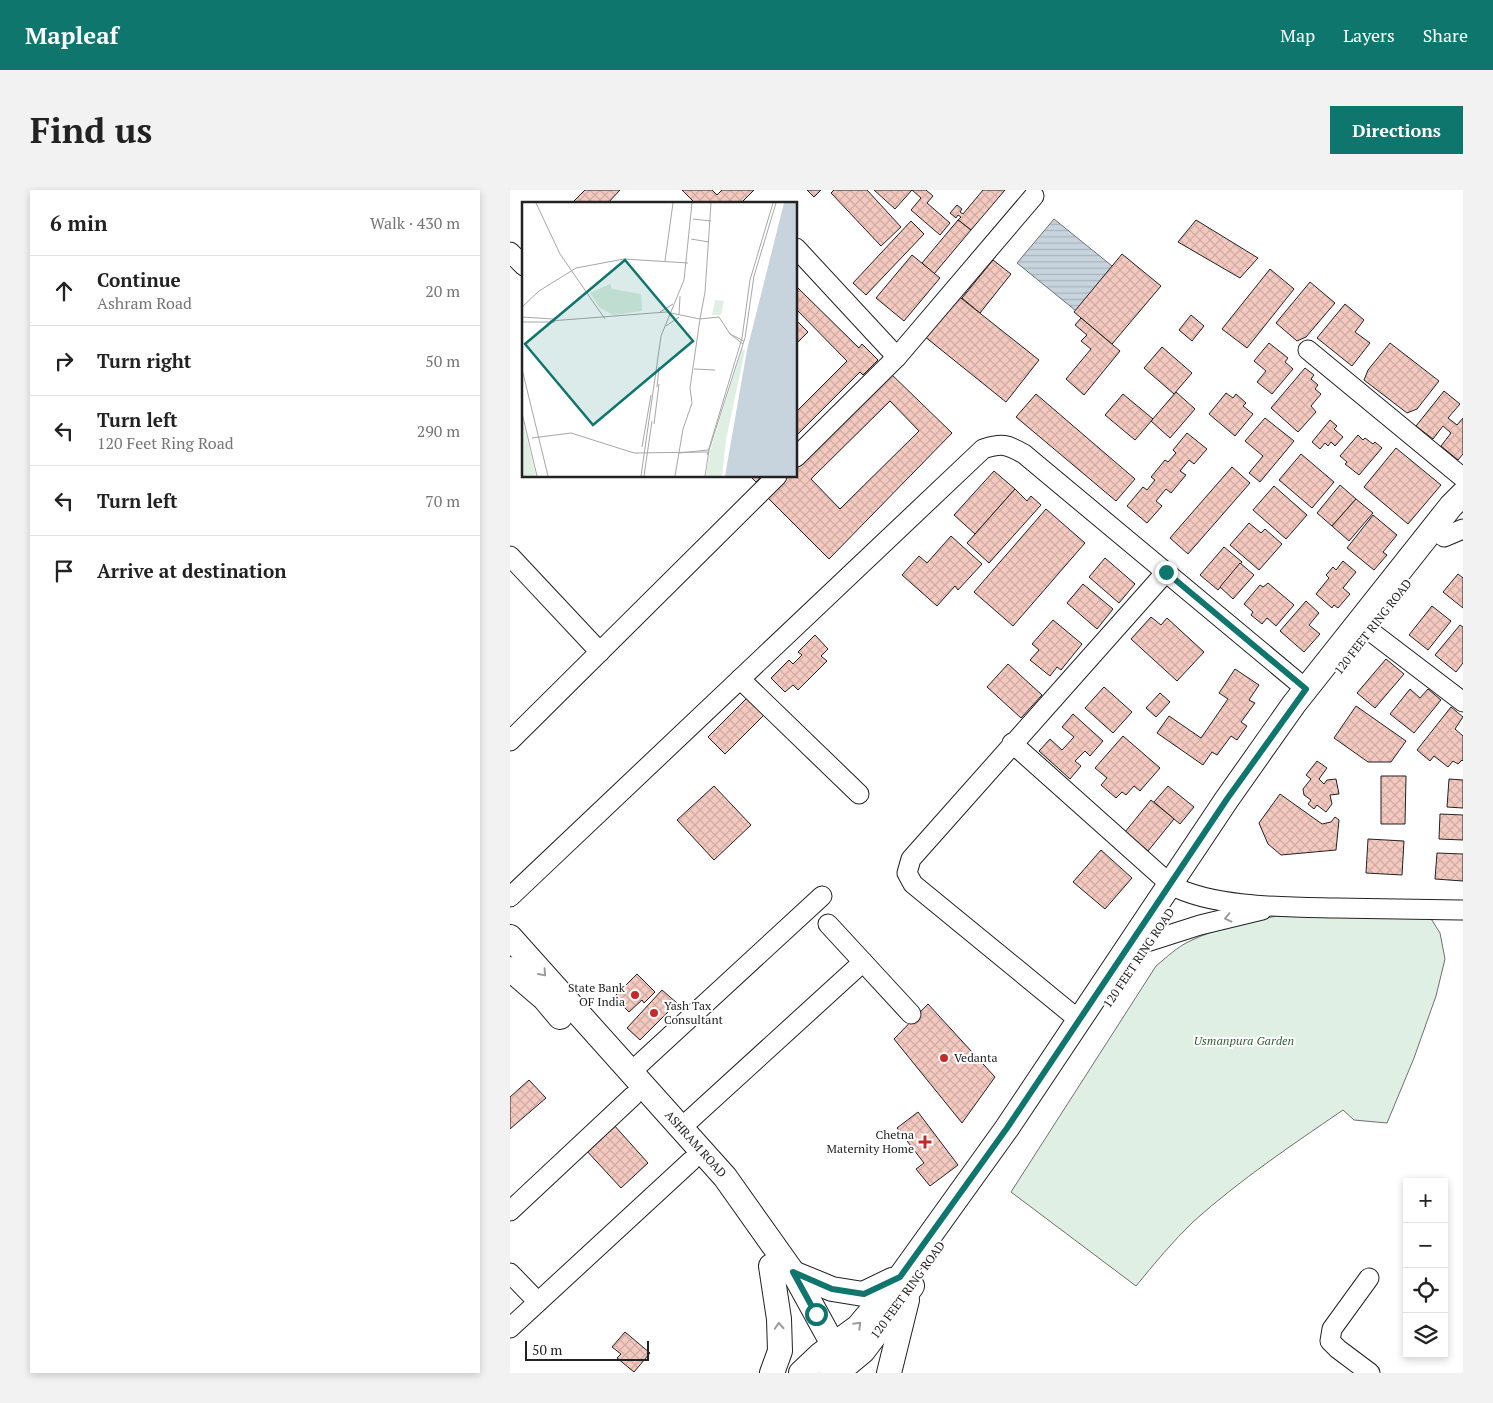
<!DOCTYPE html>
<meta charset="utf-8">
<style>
body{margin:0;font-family:"PT Serif",serif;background:#f2f2f2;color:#222}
.controls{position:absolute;right:15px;bottom:15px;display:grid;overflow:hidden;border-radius:0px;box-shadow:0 2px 8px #0003}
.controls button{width:45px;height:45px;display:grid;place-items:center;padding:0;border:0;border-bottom:1px solid #e0e0e0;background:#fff;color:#222;font:25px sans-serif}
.scale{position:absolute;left:15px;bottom:12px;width:124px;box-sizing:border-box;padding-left:5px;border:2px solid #222;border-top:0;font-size:14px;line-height:18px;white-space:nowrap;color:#222;-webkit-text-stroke:4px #fff;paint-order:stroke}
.stop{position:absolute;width:15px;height:15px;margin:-11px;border:4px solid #0f766e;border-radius:50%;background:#fff}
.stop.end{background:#0f766e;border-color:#fff;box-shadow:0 1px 5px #0008}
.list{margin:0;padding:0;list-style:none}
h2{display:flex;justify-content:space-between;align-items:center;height:65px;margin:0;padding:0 20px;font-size:21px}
h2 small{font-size:16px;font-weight:400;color:#767676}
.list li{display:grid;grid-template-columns:32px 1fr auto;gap:15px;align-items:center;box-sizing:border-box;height:70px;padding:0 20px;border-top:1px solid #e0e0e0}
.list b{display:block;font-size:19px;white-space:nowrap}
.list p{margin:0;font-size:16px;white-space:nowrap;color:#767676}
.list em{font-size:16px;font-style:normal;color:#767676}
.icon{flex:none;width:28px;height:28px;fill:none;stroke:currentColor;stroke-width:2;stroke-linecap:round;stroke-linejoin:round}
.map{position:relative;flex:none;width:953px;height:1183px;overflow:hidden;border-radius:0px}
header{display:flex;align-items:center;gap:30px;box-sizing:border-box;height:70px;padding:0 25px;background:#0f766e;color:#fff}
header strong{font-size:24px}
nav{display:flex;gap:28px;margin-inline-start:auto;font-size:18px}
.intro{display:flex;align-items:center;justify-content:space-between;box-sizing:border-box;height:120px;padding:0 30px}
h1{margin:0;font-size:35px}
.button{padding:12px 22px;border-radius:0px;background:#0f766e;color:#fff;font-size:18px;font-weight:700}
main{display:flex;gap:30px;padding:0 30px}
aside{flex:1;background:#fff;border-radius:0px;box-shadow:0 2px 8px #0003}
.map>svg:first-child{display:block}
</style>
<header>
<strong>Mapleaf</strong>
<nav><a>Map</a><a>Layers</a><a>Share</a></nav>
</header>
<div class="intro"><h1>Find us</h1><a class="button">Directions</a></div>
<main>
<aside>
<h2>6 min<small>Walk · 430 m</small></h2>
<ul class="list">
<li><svg class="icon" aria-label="ahead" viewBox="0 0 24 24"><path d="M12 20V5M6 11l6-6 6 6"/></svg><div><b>Continue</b><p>Ashram Road</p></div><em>20 m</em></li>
<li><svg class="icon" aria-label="right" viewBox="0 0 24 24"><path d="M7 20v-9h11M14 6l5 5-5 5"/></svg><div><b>Turn right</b></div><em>50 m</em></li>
<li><svg class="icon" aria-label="left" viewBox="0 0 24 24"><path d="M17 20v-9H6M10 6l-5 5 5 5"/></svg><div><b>Turn left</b><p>120 Feet Ring Road</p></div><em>290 m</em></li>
<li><svg class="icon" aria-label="left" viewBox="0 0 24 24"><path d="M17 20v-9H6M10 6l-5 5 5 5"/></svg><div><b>Turn left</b></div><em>70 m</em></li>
<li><svg class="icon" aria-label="arrive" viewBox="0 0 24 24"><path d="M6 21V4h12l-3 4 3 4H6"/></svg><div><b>Arrive at destination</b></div></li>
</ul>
</aside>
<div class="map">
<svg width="953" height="1183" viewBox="0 0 953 1183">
<defs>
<pattern id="water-rules" width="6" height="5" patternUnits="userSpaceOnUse" patternTransform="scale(1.25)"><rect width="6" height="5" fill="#c7d3dd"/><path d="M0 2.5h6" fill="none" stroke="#abb5bd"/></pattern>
<pattern id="building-cross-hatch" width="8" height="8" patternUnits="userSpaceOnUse" patternTransform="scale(1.25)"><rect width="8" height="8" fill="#f3c9c0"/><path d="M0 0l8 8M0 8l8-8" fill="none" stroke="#d0aca5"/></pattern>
</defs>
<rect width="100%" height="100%" fill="#fff"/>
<path fill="#e0efe3" stroke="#6f6f6f" d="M766,726l97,2 57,-1 10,16 5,26 -9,37 -22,62 -27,65 -33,-3 -11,-10c-51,35 -102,69 -149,111 -21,20 -40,43 -58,65l-125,-94 145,-226c11,-9 21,-19 34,-25 26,-13 58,-18 86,-25z"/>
<path fill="url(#water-rules)" stroke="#6f6f6f" d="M544,29l89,72 -36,45 -90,-73z"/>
<g fill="url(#building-cross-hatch)" stroke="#222" fill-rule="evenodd">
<path d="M75,0h35l-13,14h-36z"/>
<path d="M172,0h30l5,5 5,-5h32l-14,14h-44z"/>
<path d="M297,0h14l-7,7z"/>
<path d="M324,0h33l34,37 -20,19 -50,-53z"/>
<path d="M364,0h38l-17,19z"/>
<path d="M402,0h14l7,6 -6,7 23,20 -10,12 -29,-25 10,-12z"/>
<path d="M473,0h22l-34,40 -13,-10 3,-3 -3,-2 -2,3 -6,-5 7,-8 5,4 -2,3 3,2z"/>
<path d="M448,30l13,10 -37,44 -12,-11z"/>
<path d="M686,30l62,38 -18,20 -62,-36z"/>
<path d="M401,31l13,13 -58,61 -13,-12z"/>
<path d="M612,64l39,32 -49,58 -38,-32z"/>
<path d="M402,65l28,23 -36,43 -28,-23z"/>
<path d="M483,70l18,14 -31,39 -18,-15z"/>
<path d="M760,79l24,20 -47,59 -25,-19z"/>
<path d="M800,92l25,21 -29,34 -9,4 -21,-18z"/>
<path d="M286,96l63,62 3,-4 16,16 -15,15 -3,-3 -64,64v-24l51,-51 -51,-52z"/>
<path d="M447,105l82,65 -33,42 -82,-66z"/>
<path d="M835,114l19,16 -9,12 15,11 -18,23 -35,-28z"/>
<path d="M681,125l13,11 -12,15 -13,-11z"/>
<path d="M571,128l39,33 -36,44 -18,-16 25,-30 -10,-8 6,-6 -12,-10z"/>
<path d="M286,130l12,12 -12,12z"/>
<path d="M759,153l19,15 -3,4 8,7 -21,25 -15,-12 9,-11 -12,-10z"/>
<path d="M880,153l49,38 -22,28 -10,4 -43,-33 4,-10z"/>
<path d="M652,157l30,26 -18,21 -30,-26z"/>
<path d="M795,178l9,7 -3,4 7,6 -3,4 6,5 -10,12 5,6 -18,20 -27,-24z"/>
<path d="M377,180l65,63 -123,126 -65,-65 18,-18h14v-15zM380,211l29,30 -79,78 -29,-30z"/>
<path d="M934,201l16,13 -12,14 9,7 6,-7v36l-5,6 -17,-14 10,-13 -8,-7 -10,13 -17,-13z"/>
<path d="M666,202l19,17 -25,29 -19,-17z"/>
<path d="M716,203l7,5 3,-4 10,9 -3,3 10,8 -18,22 -26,-22z"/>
<path d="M526,204l99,85 -19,22 -100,-84z"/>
<path d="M613,204l30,25 -18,21 -30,-25z"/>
<path d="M755,228l29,23 -34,41 -11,-9 14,-17 -18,-15z"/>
<path d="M820,230l7,6 -3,3 9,8 -8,9 -4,-4 -3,4 -3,-3 -5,6 -8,-7z"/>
<path d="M677,243l20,16 -13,15 -5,-4 -9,11 6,4 -15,18 -5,-4 -10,12 6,5 -15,17 -20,-17 16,-19 4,3 8,-10 -4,-3 14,-17 3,2 8,-9 -3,-3z"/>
<path d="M848,245l5,5 2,-2 8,6 2,-2 7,6 -23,27 -14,-11 2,-2 -7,-6z"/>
<path d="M886,258l45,37 -33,39 -44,-37z"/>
<path d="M791,264l33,28 -22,26 -33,-28z"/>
<path d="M722,277l18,16 -62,71 -18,-16z"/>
<path d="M484,281l21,18 -40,45 -21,-19z"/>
<path d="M240,286h12l-6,6z"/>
<path d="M830,295l16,14 -24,27 -15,-13z"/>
<path d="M764,296l33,29 -21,24 -33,-29z"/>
<path d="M505,299l12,12 4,-5 10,9 -52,58 -22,-20z"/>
<path d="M846,309l17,14 -24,28 -17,-15z"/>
<path d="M536,319l39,34 -72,83 -39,-34z"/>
<path d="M863,325l24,20 -14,17 4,3 -13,15 -27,-22z"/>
<path d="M739,333l12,10 4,-4 17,15 -23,26 -29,-25z"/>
<path d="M441,346l31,28 -24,26 -3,-4 -18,20 -35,-31 17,-19 8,7z"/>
<path d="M714,357l18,15 -24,28 -18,-15z"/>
<path d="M595,368l30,26 -16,19 -30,-26z"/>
<path d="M833,371l13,11 -13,16 7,6 -12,14 -4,-3 -2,3 -16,-14 13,-16 -3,-3 7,-8 3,3z"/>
<path d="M730,373l14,12 -21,24 -13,-12z"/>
<path d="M948,384l5,4v30l-20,-16z"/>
<path d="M758,393l26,22 -18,21 -9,-8 -5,6 -11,-9 2,-3 -9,-8 16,-19 3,2z"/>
<path d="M573,394l30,25 -16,20 -30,-26z"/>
<path d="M796,411l13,12 -10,12 11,9 -16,18 -24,-21z"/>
<path d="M922,416l19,15 -23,29 -19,-15z"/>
<path d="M641,427l10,8 6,-7 37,34 -27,29 -46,-42z"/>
<path d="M543,430l29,24 -21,26 -4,-3 -7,9 -20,-16 9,-10 -7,-6z"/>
<path d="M950,435l3,2v36l-7,9 -21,-17z"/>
<path d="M305,445l13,14 -7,7 6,5 -29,29 -5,-5 -8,7 -14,-14 18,-18 4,4 9,-9 -4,-3z"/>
<path d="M876,469l18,15 -29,34 -18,-15z"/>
<path d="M498,474l34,31 -21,23 -34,-31z"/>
<path d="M725,479l24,16 -10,15 6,3 -14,19 6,4 -10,14 -6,-4 -14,19 -5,-3 -9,13 -46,-32 12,-17 32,22 27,-39 -9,-6z"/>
<path d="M594,497l28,25 -19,21 -28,-25z"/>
<path d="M900,499l10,9 8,-9 13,11 -27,33 -24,-19z"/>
<path d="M650,503l10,9 -14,15 -10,-9z"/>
<path d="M237,508l17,17 -39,39 -17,-17z"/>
<path d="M846,516l50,35 -15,21h-23l-34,-24z"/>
<path d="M941,517l12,10 -8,12 8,7v25l-1,-1 -4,4 -5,-3 -5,6 -14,-11 -4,5 -13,-11z"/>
<path d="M563,524l30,27 -13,15 -5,-5 -10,10 6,5 -11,13 -31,-28 11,-12 12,11 12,-13 -12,-10z"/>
<path d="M613,546l37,32 -20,23 -6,-5 -8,9 -4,-3 -6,6 -15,-13 6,-7 -12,-10z"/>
<path d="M807,571l10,7 -8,11 5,5 3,-4 9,-1 3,15 -9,1 2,9 -6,8 -9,-7 -3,4 -6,-5 3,-4 -7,-5 -1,-6 8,-10 -5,-4z"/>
<path d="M871,586h25l-1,48h-24z"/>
<path d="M939,589l14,1v28l-16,-1z"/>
<path d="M204,596l37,39 -37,35 -37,-40z"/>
<path d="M658,596l26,21 -14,17 -26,-22z"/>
<path d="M770,604l42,30 9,-2 4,-5 4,3 -3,30 -55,5 -13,-11 -9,-21z"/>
<path d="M641,610l23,19 -26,32 -23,-19z"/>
<path d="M930,624l23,1v25l-24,-1z"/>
<path d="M858,649l36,2 -2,34 -36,-2z"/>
<path d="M591,660l31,28 -27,31 -32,-27z"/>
<path d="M927,663l26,1v27l-28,-2z"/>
<path d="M127,784l18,18 -11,11 -2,-3 -13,12 -15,-15z"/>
<path d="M152,800l15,13 -37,37 -13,-12z"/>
<path d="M418,814l67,73 -33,46 -68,-84z"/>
<path d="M19,890l17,18 -36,31v-32z"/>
<path d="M408,922l40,53 -28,21 -14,-17 8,-6 -27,-35z"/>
<path d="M103,934l35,39 -27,25 -36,-39z"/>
<path d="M115,1142l25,21 -16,19 -17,-14 4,-4 -9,-7z"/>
</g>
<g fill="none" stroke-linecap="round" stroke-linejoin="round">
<g stroke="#222" stroke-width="21">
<g id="minor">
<path d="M286,58l101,109"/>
<path d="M0,62l14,14"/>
<path d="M798,160l154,127"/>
<path d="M286,267l101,-100 137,-161"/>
<path d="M934,347l19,-8"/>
<path d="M0,366l90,96"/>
<path d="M860,441l93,71"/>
<path d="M230,489l119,115"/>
<path d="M0,551l267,-265"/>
<path d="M502,553l159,142c42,23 117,22 165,23 43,1 85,1 127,2"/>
<path d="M0,707l473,-448c19,-6 24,-5 41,5l282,235"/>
<path d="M318,734l83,90"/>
<path d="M627,744l13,7 50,-16 62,-15"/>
<path d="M569,830l-166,-136 -6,-11 4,-14 255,-287"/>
<path d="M121,882l191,-176"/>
<path d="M171,938l182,-166"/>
<path d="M0,1021l123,-115"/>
<path d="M0,1083l28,29"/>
<path d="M859,1088l-37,51 -2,12 8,8 32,24"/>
<path d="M0,1138l181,-167"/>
</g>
</g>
<g stroke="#222" stroke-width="26">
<g id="major">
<path id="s1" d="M0,747l215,240 71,100 45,82"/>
<path d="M0,779l34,29 16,19"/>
<path d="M261,1076l8,53 1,32 -8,22"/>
<path d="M283,1083l39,16 31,5 29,-14"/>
<path d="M291,1183l19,-18 38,-28 42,-50 107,-149 220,-329 67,-95 157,-198 12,-12"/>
<path d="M321,1183l14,-7 18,-15 49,-65"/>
<path d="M379,1183l18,-73"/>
</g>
</g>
<use href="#minor" stroke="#fff" stroke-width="19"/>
<use href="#major" stroke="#fff" stroke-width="24"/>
</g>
<defs><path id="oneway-chevron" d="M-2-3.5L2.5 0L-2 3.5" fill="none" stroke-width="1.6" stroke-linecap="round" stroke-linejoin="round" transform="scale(1.25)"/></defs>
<g stroke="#9c9c9c">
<use href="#oneway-chevron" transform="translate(718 728) rotate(167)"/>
<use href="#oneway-chevron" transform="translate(33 783) rotate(48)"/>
<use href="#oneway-chevron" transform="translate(348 1135) rotate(-45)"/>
<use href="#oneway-chevron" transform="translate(269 1136) rotate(-93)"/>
</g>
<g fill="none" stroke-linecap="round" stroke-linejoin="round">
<path stroke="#0f766e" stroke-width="6" d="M306,1124l-23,-42 39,17 32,5 36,-17 107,-149 220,-329 79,-110 -140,-117"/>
</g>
<g fill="#c62828" stroke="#fff" stroke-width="2">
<circle cx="125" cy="805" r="5"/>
<circle cx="144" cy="823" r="5"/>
<circle cx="434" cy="868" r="5"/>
<path d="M412.5 944.5h5v5h5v5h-5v5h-5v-5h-5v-5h5z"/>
</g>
<g text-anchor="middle" stroke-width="4" stroke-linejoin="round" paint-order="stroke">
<g font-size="12" fill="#222" stroke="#fff">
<text transform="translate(863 437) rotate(-52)" y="4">120 FEET RING ROAD</text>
<text transform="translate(629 768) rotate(-56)" y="4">120 FEET RING ROAD</text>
<text dy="4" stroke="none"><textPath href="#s1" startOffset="278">ASHRAM ROAD</textPath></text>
<text transform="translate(398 1100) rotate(-54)" y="4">120 FEET RING ROAD</text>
</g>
<g font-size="12" fill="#222" stroke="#fff" text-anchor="end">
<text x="115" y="802">State Bank<tspan x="115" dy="14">OF India</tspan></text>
<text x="154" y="820" text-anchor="start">Yash Tax<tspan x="154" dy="14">Consultant</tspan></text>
<text x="444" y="872" text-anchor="start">Vedanta</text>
<text x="404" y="949">Chetna<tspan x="404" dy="14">Maternity Home</tspan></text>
</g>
<g font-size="12" font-style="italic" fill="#2f5e38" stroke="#fff">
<text x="734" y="855">Usmanpura Garden</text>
</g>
</g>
<g transform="translate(12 12)">
<rect width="275" height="275" fill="#fff"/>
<path d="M88,82l2,5 29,5 1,17 -29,4 -13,-7 -10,-15zM193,98l9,1 -3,14h-9zM220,147l3,1 -19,90 -4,36h-16l4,-25zM0,215l14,59h-14z" fill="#e0efe3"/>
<path d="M262,1h13v273h-72l22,-126z" fill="#c7d3dd"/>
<path fill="none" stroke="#a7a7a7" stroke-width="1" d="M14,1l24,51 45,65M189,1l-6,89 -5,27 19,-2 11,17M171,17l18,2M169,37l18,3M143,59l8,-58M0,105l17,-16 37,-23 48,-9 64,4M138,110l13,-8M157,112l1,-18M0,115l31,2M28,119l116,-9 34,7 -10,69 2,15 -9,26 -8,47M0,120h33M144,124l13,-9M221,142l-13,-10 14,7M0,167l26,107M172,167l21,1M135,185l2,-20M0,211l15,63M132,222l5,-40M10,236l39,-5 63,20 73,-1M120,245l9,-52M157,251l29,-3M185,253l35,-117 8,-58 23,-77M119,274l20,-140 23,-56 8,-77M122,274l8,-55M183,274l4,-26 36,-112 9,-62 22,-73"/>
<path fill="#0f766e" fill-opacity="0.15" stroke="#0f766e" stroke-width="2.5" d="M103,58l68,81 -100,84 -68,-81z"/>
<rect width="275" height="275" fill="none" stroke="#222" stroke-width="2.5"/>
</g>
</svg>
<div class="controls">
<button>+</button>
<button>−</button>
<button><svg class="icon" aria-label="locate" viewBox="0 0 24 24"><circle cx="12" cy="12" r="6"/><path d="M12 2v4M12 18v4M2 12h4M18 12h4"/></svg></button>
<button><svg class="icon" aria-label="layers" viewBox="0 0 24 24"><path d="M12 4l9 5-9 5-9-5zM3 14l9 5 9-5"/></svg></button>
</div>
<div class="scale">50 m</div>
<div class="stop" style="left:306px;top:1124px"></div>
<div class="stop end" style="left:656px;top:382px"></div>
</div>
</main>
